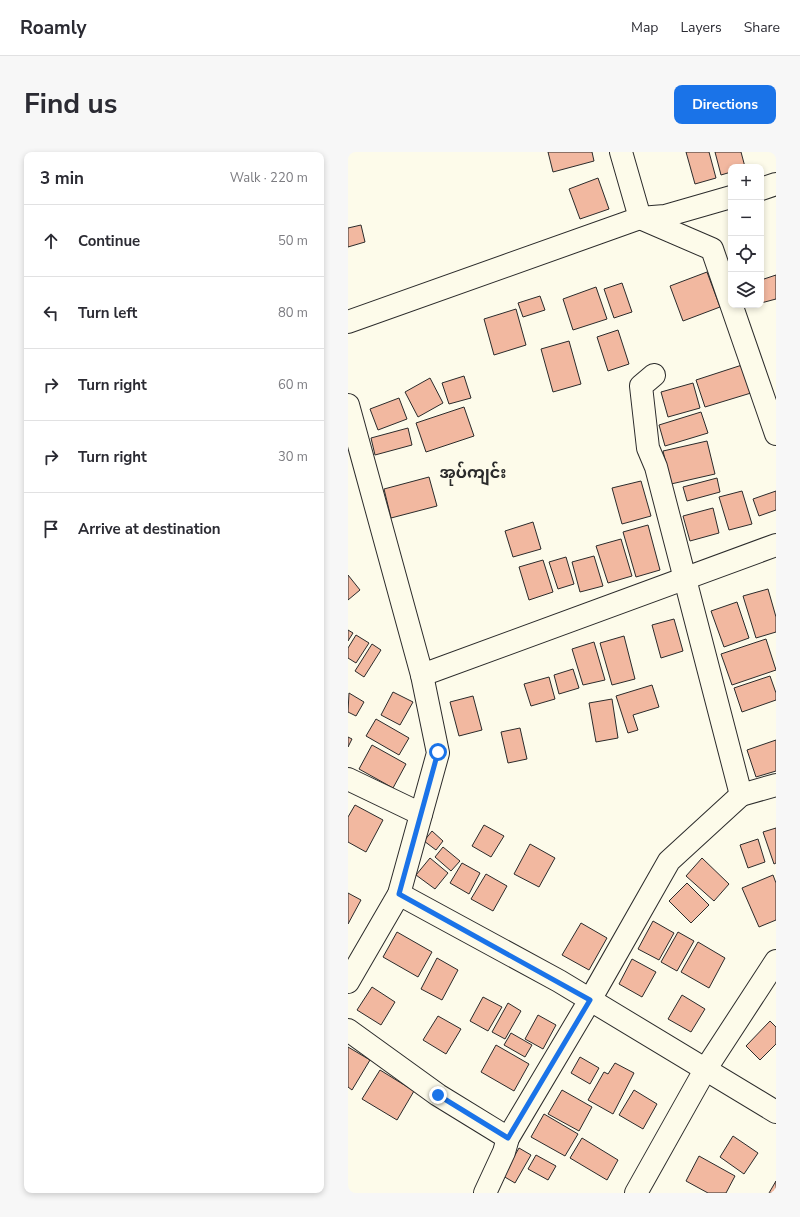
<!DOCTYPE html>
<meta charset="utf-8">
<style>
body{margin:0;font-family:"Nunito Sans","Noto Sans Myanmar",sans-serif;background:#f7f7f7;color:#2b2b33}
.controls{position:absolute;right:12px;top:12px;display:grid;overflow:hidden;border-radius:8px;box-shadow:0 2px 6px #0003}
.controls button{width:36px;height:36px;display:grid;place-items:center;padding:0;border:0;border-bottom:1px solid #e1e1e2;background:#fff;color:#2b2b33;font:20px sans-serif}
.stop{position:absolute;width:12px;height:12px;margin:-9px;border:3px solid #1a73e8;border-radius:50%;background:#fff}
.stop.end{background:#1a73e8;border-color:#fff;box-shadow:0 1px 4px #0008}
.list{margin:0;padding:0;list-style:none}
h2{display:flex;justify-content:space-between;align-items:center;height:52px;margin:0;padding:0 16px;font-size:17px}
h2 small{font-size:13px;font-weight:400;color:#7c7c81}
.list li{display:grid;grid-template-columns:26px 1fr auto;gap:12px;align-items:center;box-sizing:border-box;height:72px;padding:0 16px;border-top:1px solid #e1e1e2}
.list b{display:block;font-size:15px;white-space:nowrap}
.list em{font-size:13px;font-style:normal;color:#7c7c81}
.icon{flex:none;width:22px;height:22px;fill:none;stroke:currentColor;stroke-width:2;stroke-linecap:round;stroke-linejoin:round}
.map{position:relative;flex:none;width:428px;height:1041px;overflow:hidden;border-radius:8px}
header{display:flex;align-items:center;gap:24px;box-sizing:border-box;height:56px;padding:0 20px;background:#fff;border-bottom:1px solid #e1e1e2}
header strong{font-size:19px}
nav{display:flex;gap:22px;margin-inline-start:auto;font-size:14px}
.intro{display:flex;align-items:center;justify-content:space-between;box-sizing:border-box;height:96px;padding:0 24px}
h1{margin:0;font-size:28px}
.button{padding:10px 18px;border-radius:8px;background:#1a73e8;color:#fff;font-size:14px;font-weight:700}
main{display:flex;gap:24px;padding:0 24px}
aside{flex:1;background:#fff;border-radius:8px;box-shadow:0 2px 6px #0003}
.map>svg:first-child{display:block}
</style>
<header>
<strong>Roamly</strong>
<nav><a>Map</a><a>Layers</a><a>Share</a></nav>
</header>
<div class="intro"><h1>Find us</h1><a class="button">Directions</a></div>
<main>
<aside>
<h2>3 min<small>Walk · 220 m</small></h2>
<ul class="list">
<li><svg class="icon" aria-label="ahead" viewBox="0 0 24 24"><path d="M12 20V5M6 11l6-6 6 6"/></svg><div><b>Continue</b></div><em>50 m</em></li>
<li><svg class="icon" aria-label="left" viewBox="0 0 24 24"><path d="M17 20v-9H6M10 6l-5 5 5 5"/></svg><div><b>Turn left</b></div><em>80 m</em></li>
<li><svg class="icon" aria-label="right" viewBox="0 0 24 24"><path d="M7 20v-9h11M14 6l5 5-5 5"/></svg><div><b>Turn right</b></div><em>60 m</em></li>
<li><svg class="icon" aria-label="right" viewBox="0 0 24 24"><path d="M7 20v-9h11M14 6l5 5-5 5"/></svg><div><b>Turn right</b></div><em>30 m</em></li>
<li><svg class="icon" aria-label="arrive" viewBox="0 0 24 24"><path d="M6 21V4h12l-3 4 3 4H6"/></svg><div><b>Arrive at destination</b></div></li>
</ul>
</aside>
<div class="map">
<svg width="428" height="1041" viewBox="0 0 428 1041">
<rect width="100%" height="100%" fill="#fdfbea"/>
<g fill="#f2b8a0" stroke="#2b2b2b">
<path d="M200,0h44l2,9 -41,11z"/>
<path d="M338,0h23l7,26 -21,6z"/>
<path d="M367,0h26l4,15h-14v5l-10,3z"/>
<path d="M250,26l11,31 -29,10 -11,-30z"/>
<path d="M13,73l4,17 -17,5v-19z"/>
<path d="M359,120l13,35 -37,14 -13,-35z"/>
<path d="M428,123v24l-15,4v-23z"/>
<path d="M274,131l10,29 -18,6 -10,-29z"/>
<path d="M248,135l11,32 -34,11 -10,-31z"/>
<path d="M192,144l5,14 -22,7 -5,-14z"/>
<path d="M168,157l10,36 -32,10 -10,-36z"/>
<path d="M270,178l11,34 -21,7 -11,-34z"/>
<path d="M221,189l12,43 -28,8 -12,-43z"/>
<path d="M394,213l9,28 -46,14 -9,-27z"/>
<path d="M116,224l7,22 -22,6 -7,-21z"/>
<path d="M82,226l13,25 -25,14 -13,-25z"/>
<path d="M345,231l7,25 -32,9 -7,-25z"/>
<path d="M51,246l8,21 -29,11 -8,-21z"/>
<path d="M116,255l10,29 -48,16 -10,-29z"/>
<path d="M353,260l7,21 -43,13 -6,-21z"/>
<path d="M60,276l4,17 -37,10 -4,-17z"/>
<path d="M359,289l8,33 -44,10 -8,-33z"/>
<path d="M81,325l8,29 -46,12 -7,-29z"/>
<path d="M369,326l3,14 -33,9 -4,-14z"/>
<path d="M293,329l10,35 -29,8 -10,-36z"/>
<path d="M394,339l10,33 -23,6 -10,-33z"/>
<path d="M428,339v19l-17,6 -6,-17z"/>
<path d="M365,356l6,25 -29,8 -7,-25z"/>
<path d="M185,370l8,27 -28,8 -8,-26z"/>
<path d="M300,373l12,45 -24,7 -13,-45z"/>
<path d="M273,387l11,37 -24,7 -12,-37z"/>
<path d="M246,404l9,30 -23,6 -8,-30z"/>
<path d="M218,405l8,27 -16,5 -9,-27z"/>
<path d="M195,408l10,32 -24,8 -10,-33z"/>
<path d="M0,423l12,15 -12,10z"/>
<path d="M420,437l8,28v15l-20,6 -13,-42z"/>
<path d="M389,450l12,36 -25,9 -13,-36z"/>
<path d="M326,467l9,32 -22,7 -9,-33z"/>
<path d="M0,478l5,3 -5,8z"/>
<path d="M8,483l13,8 -13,20 -8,-5v-10z"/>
<path d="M276,484l11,43 -23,6 -12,-42z"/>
<path d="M418,487l10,31 -44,15 -11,-31z"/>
<path d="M246,490l11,38 -22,5 -11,-36z"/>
<path d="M24,492l9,6 -17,27 -9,-6z"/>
<path d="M225,517l6,19 -20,6 -5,-19z"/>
<path d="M422,524l6,17v7l-34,12 -8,-24z"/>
<path d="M201,525l6,22 -24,7 -7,-22z"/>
<path d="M304,533l7,22 -26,8 5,15 -10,3 -12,-37z"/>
<path d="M45,540l20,10 -13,23 -19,-10z"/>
<path d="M1,541l15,9 -8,14 -8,-4z"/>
<path d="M125,544l9,34 -23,6 -9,-34z"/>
<path d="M264,547l6,39 -22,4 -7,-39z"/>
<path d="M28,567l33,19 -10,17 -33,-19z"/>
<path d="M172,576l7,31 -19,4 -7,-31z"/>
<path d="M0,585l4,2 -4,8z"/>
<path d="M428,588v31l-20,6 -9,-27z"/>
<path d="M24,593l34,19 -13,24 -34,-19z"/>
<path d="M7,653l28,15 -17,32 -18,-10v-25z"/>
<path d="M136,673l20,11 -13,21 -19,-11z"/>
<path d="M428,676v35l-2,1 -11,-32z"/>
<path d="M84,679l11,10 -7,9 -12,-9z"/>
<path d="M410,687l7,23 -17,6 -8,-23z"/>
<path d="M182,692l25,14 -16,29 -25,-13z"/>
<path d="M95,695l17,14 -9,10 -16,-14z"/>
<path d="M82,706l18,15 -13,16 -19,-14z"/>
<path d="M354,706l27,26 -15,17 -28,-25z"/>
<path d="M114,711l18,10 -11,21 -19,-11z"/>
<path d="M138,722l21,12 -14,25 -22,-12z"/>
<path d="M425,723l3,8v37l-17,7 -17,-39z"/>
<path d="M339,731l22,22 -18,18 -22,-22z"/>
<path d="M0,741l13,7 -13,24z"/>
<path d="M305,769l21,12 -15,27 -21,-11z"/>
<path d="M233,771l26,15 -18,32 -27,-15z"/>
<path d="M49,780l35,20 -14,25 -35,-20z"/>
<path d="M330,780l16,9 -17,30 -16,-9z"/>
<path d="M350,790l27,16 -16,30 -28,-16z"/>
<path d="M89,806l21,12 -16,30 -21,-11z"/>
<path d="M284,807l24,13 -14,25 -23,-13z"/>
<path d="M24,835l23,15 -14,23 -24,-15z"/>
<path d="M334,843l23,14 -14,23 -23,-13z"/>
<path d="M135,845l19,10 -14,24 -18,-10z"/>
<path d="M160,851l13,8 -16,28 -13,-7z"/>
<path d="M190,863l18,10 -13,24 -18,-10z"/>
<path d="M90,864l23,13 -15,25 -23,-14z"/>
<path d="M422,869l6,6v17l-16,16 -14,-14z"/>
<path d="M163,881l21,12 -7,12 -21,-12z"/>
<path d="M148,893l33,19 -15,27 -33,-19z"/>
<path d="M0,895l22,13 -18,30 -4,-3z"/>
<path d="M232,905l19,11 -9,16 -19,-11z"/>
<path d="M267,911l19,10 -21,41 -25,-14 16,-28 4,2z"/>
<path d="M32,918l34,21 -17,29 -35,-21z"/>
<path d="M214,938l30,17 -13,24 -31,-17z"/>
<path d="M286,938l23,14 -14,25 -24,-14z"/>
<path d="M196,962l34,20 -13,22 -34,-19z"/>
<path d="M385,984l25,17 -14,21 -24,-17z"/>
<path d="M234,986l36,22 -11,20 -37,-22z"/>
<path d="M171,996l12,7 -16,28 -12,-7z"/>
<path d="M188,1003l20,11 -8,14 -20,-11z"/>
<path d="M351,1004l36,20 -9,17h-18l-22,-12z"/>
<path d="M428,1029v12h-7z"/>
</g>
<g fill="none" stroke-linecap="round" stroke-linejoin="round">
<g stroke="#2b2b2b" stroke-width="24">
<g id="minor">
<path d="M273,0l19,66 72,31 64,185"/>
<path d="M413,37l15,-5"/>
<path d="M0,170l292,-104 25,-2 66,-19"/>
<path d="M306,223l-13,11 7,62 8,19 85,328 35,-10"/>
<path d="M0,253l74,270 16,78 -39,141 -51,88"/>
<path d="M74,523l354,-130"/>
<path d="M0,627l73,35"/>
<path d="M51,742l160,87 217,131"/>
<path d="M0,878l90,65 70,43"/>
<path d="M137,1041l19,-41 4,-14 82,-138 79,-139 72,-66"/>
<path d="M288,1041l69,-123 71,-109"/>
</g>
</g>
<use href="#minor" stroke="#fdfbea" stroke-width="22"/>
</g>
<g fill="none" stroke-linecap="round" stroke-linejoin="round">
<path stroke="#1a73e8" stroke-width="5" d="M90,600l-39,142 191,106 -82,138 -70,-43"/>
</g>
<g text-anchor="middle" stroke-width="3" stroke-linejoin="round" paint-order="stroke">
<g font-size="16" font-weight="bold" fill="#2b2b2b" stroke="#fdfbea">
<text x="125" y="326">အုပ်ကျင်း</text>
</g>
</g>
</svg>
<div class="controls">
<button>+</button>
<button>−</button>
<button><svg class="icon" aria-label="locate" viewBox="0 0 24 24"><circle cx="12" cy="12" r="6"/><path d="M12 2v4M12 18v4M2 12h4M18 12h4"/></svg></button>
<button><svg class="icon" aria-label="layers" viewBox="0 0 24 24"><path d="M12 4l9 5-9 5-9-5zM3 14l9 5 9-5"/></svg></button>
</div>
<div class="stop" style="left:90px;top:600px"></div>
<div class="stop end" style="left:90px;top:943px"></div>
</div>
</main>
